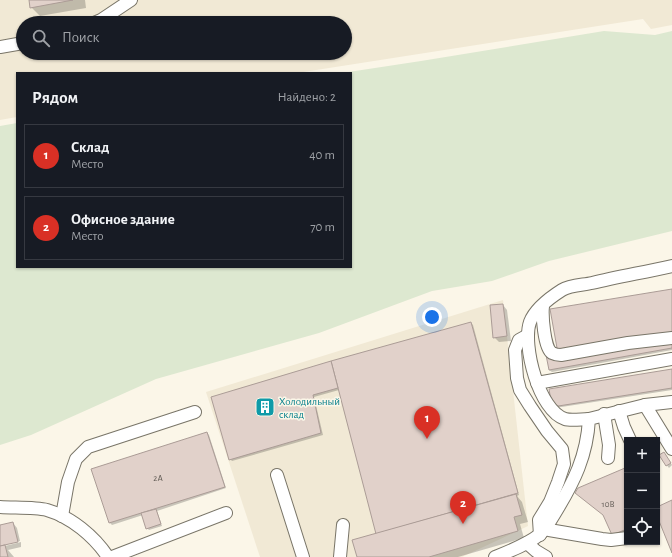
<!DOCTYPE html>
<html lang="ru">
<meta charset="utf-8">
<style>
body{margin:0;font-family:"Alegreya Sans",sans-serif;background:#20242c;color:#f1f3f6}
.controls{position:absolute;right:12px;bottom:12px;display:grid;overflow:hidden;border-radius:0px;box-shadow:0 1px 3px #0004}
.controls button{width:36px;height:36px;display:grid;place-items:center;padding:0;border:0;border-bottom:1px solid #363941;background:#171b24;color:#f1f3f6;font:20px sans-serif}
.you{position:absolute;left:432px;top:317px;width:14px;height:14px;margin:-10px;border:3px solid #fff;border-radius:50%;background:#1a73e8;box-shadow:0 0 0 6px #1a73e833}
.badge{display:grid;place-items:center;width:26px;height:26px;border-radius:50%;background:#d93025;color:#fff;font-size:13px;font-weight:700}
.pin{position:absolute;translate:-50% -33px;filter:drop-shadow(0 1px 2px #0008)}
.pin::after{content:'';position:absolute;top:21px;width:14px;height:12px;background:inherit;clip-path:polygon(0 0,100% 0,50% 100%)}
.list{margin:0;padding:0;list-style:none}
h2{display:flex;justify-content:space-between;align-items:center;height:52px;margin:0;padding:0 16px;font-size:17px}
h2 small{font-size:13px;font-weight:400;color:#9ea1a6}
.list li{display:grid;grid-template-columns:26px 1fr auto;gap:12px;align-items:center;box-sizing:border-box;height:64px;margin:0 8px 8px;padding:0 8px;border:1px solid #363941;border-radius:0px}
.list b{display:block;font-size:15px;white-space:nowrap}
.list p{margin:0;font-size:13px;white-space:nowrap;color:#9ea1a6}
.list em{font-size:13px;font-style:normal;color:#9ea1a6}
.icon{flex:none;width:22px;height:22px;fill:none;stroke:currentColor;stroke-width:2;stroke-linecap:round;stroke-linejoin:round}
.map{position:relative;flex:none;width:672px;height:557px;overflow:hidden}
.search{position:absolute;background:#171b24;box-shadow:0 1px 3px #0004;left:16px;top:16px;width:336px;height:44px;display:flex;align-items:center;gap:10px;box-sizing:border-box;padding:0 14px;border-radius:22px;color:#9ea1a6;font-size:15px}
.panel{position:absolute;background:#171b24;box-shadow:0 1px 3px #0004;left:16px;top:72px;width:336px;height:196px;border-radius:0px}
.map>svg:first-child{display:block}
</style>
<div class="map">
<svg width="672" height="557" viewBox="0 0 672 557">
<rect width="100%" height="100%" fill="#fbf6e8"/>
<g fill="#f1e9d5" fill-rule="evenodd">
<path d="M0,0h672v25l-21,4 -8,-10 -346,54h-280v44l-17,3zM23,23h322v30h-322z"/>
<path d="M503,300l25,226 -66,31h-202l-54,-165z"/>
</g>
<path fill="#dde8d0" d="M604,31l51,4 17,-4v200l-123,30 -57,20 -60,10 -113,42 -163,46 -125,56 -31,10v-319l17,-3v144h334v-194h-9l79,-12z"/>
<g fill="#0003">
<path d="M30,0h55l1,8 -46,8 -9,-9z"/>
<path d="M672,290v60l-120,22 -3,-2 9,-21z"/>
<path d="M503,305l4,5 4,31 -12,1 -5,-5z"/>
<path d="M471,323l2,2 46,170 -2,1 5,6 6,20 -8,2 4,14 -66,19h-100l19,-23 -38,-144 -25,7 9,38 -91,26 -2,-2 101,-97z"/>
<path d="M672,370v20l-117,18 -2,-2z"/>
<path d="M207,433l2,2 17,53 -69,23 5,15 -13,4 -2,-2 -4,-13 -31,10 -2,-2 -18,-53z"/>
<path d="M664,453l8,12 -3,3 -9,-12z"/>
<path d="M624,470l3,2v63l-10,4 -12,-23 -29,-23z"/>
<path d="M13,523l4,5 3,13 -17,4 2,1 16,-4v5l-13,3 6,7h-14v-31z"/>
</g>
<g fill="#e1d1ca" stroke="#ab9c96">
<path d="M29,0h44l-43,8z"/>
<path d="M672,289v59l-123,22 -4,-20 12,-2 -7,-39z"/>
<path d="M503,304l4,32 -14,2 -3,-33z"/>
<path d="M471,322l47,171 -142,41 -45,-173z"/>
<path d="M331,361l7,27 -25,7 8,38 -92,27 -18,-63z"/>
<path d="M672,369v19l-120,19 -3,-18z"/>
<path d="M207,432l18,55 -116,36 -18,-54z"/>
<path d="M664,452l7,11 -5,3 -7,-11z"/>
<path d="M625,468l2,6v55l-15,6 -9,-20 -28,-22 3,-5z"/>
<path d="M516,494l6,21 -8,2 4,14 -89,26h-72l-5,-17z"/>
<path d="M672,500v53l-15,-37v-9z"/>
<path d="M156,509l5,15 -15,5 -5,-16z"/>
<path d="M13,522l5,20 -18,4v-21z"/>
<path d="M5,545l3,12h-8v-11z"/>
</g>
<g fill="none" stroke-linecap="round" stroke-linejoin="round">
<g stroke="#797568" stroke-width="14">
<g id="lane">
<path d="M94,23l7,-3 30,-20"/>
<path d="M0,47l23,-4"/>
<path d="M543,306c-1,9 1,42 9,47 2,1 6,2 9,2l67,-12 44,-5"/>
<path d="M528,335l-9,5 -4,10 2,28 3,12 10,16 17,25 15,18 2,15 -6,18 -8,20 -11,18 1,15"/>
<path d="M537,383l135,-24"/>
<path d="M645,405l27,44"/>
<path d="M619,411l5,16 6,13"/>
<path d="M604,414l5,31 -1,13"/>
<path d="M589,419c-7,0 -18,2 -24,0 -26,-8 -43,-74 -35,-97 5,-13 21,-25 32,-32 8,-5 21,-5 30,-7 26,-6 53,-11 80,-17"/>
<path d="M277,475l26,82"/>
<path d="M0,507c13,1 35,0 47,3 24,7 47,26 61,47"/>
<path d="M62,516l6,-34 8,-23 12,-12 107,-35"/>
<path d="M546,528l3,2 53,9 9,1 16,-2"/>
<path d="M527,543l9,8 10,6"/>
<path d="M112,557l114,-44"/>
<path d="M340,557l3,-32"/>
<path d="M495,557c15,-6 31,-12 44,-22 7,-5 11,-14 16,-22 19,-31 32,-57 34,-94l56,-14 27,-3"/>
</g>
</g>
<use href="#lane" stroke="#fff" stroke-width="12"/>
</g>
<defs>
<g id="building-square" transform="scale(1)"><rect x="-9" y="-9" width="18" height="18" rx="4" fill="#0f9aa8" stroke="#fbf6e8"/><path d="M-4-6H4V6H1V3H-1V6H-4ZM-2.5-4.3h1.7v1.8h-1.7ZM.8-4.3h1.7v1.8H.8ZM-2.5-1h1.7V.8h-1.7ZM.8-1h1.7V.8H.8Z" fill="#fff"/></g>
</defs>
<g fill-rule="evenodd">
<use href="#building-square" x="265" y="407"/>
</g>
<g text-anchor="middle" stroke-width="3" stroke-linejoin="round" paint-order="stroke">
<g font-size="9" fill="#615b55">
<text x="158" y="481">2А</text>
<text x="608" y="507">10В</text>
</g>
<g font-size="11" fill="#0d838f" stroke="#fbf6e8" text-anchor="start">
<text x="279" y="405">Холодильный<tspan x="279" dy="13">склад</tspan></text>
</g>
</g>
</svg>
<div class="controls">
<button>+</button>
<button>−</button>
<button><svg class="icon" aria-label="locate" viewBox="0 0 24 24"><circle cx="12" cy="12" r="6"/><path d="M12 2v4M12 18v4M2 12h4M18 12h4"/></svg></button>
</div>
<div class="you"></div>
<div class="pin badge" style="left:427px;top:439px">1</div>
<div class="pin badge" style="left:463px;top:524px">2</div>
<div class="search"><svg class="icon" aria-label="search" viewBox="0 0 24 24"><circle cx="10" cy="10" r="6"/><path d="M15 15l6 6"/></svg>Поиск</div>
<section class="panel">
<h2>Рядом<small>Найдено: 2</small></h2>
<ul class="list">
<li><span class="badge">1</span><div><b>Склад</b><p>Место</p></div><em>40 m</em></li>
<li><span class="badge">2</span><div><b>Офисное здание</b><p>Место</p></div><em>70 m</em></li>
</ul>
</section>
</div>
